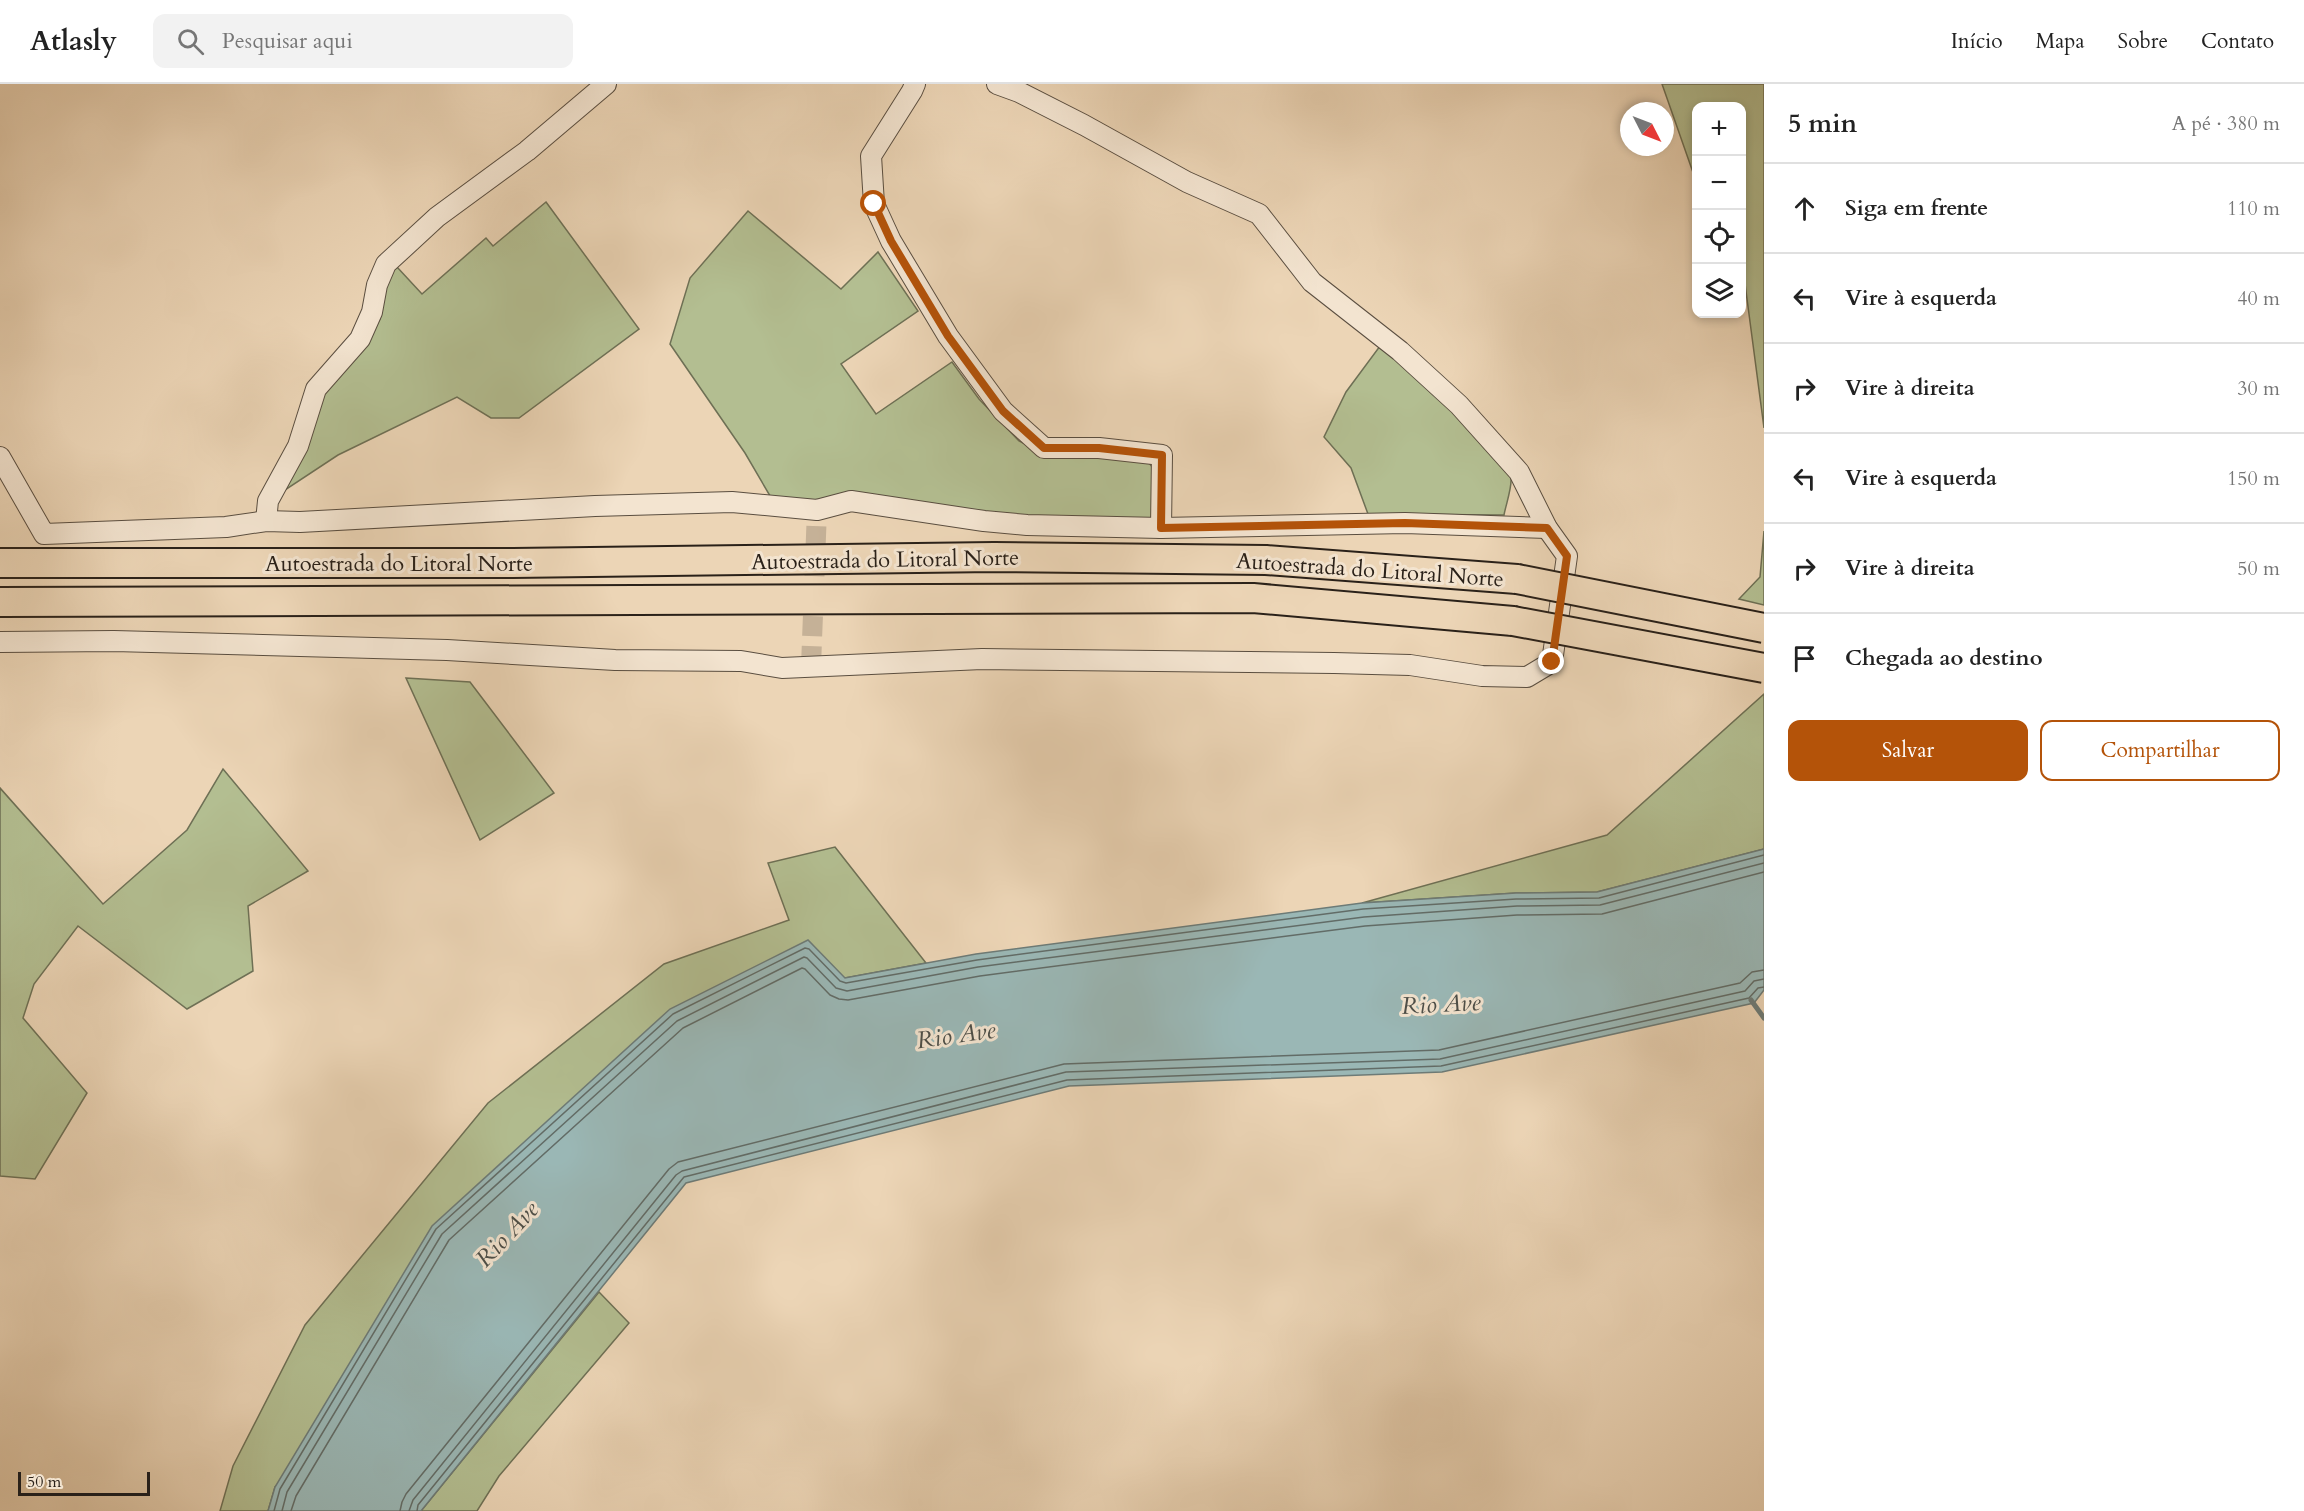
<!DOCTYPE html>
<html lang="pt">
<meta charset="utf-8">
<style>
body{margin:0;font-family:Cardo,serif;background:#f2f2f2;color:#222}
.controls{position:absolute;right:18px;top:18px;display:grid;overflow:hidden;border-radius:12px;box-shadow:0 3px 9px #0003}
.controls button{width:54px;height:54px;display:grid;place-items:center;padding:0;border:0;border-bottom:2px solid #e0e0e0;background:#fff;color:#222;font:30px sans-serif}
.compass{position:absolute;left:1620px;top:18px;width:54px;height:54px;border-radius:50%;background:#fff;box-shadow:0 3px 9px #0003;rotate:132deg}
.scale{position:absolute;left:18px;bottom:15px;width:132px;box-sizing:border-box;padding-left:6px;border:3px solid #2a2119;border-top:0;font-size:16px;line-height:21px;white-space:nowrap;color:#2a2119;-webkit-text-stroke:4px #f3e4d0;paint-order:stroke}
.stop{position:absolute;width:18px;height:18px;margin:-14px;border:4px solid #b45309;border-radius:50%;background:#fff}
.stop.end{background:#b45309;border-color:#fff;box-shadow:0 2px 6px #0008}
.list{margin:0;padding:0;list-style:none}
h2{display:flex;justify-content:space-between;align-items:center;height:78px;margin:0;padding:0 24px;font-size:26px}
h2 small{font-size:20px;font-weight:400;color:#767676}
.list li{display:grid;grid-template-columns:39px 1fr auto;gap:18px;align-items:center;box-sizing:border-box;height:90px;padding:0 24px;border-top:2px solid #e0e0e0}
.list b{display:block;font-size:22px;white-space:nowrap}
.list em{font-size:20px;font-style:normal;color:#767676}
.actions{display:flex;gap:12px;padding:18px 24px}
.actions a{flex:1;padding:14px 0;border:2px solid #b45309;border-radius:12px;text-align:center;font-size:21px;color:#b45309}
.actions .main{background:#b45309;color:#fff}
.icon{flex:none;width:33px;height:33px;fill:none;stroke:currentColor;stroke-width:2;stroke-linecap:round;stroke-linejoin:round}
.map{position:relative;flex:none;width:1764px;height:1427px;overflow:hidden}
header{display:flex;align-items:center;gap:36px;box-sizing:border-box;height:84px;padding:0 30px;background:#fff;border-bottom:2px solid #e0e0e0}
header strong{font-size:28px}
nav{display:flex;gap:33px;margin-inline-start:auto;font-size:21px}
.search{width:420px;height:54px;background:#f2f2f2;display:flex;align-items:center;gap:15px;box-sizing:border-box;padding:0 21px;border-radius:12px;color:#767676;font-size:22px}
main{display:flex}
aside{flex:1;background:#fff}
.map>svg:first-child{display:block}
</style>
<header>
<strong>Atlasly</strong>
<div class="search"><svg class="icon" aria-label="search" viewBox="0 0 24 24"><circle cx="10" cy="10" r="6"/><path d="M15 15l6 6"/></svg>Pesquisar aqui</div>
<nav><a>Início</a><a>Mapa</a><a>Sobre</a><a>Contato</a></nav>
</header>
<main>
<div class="map">
<svg width="1764" height="1427" viewBox="0 0 1764 1427">
<rect width="100%" height="100%" fill="#ecd5b6"/>
<filter id="stains"><feTurbulence type="fractalNoise" baseFrequency=".00333" numOctaves="4"/><feColorMatrix values="0 0 0 0 .2 0 0 0 0 .09 0 0 0 0 .02 0 0 0 .5 -.17"/></filter>
<radialGradient id="worn" r=".72"><stop offset=".6" stop-color="#630" stop-opacity="0"/><stop offset="1" stop-color="#630" stop-opacity=".3"/></radialGradient>
<g fill="#b3be91" stroke="#6e7055" stroke-width="1.5">
<path d="M1662,0h102v344l-22,-167v-155h-46v75z"/>
<path d="M546,118l93,127 -120,89h-28l-34,-21 -119,58 -62,41 52,-113 37,-42 15,-22 9,-45 8,-7 25,27 64,-56 7,8z"/>
<path d="M748,127l93,78 37,-37 40,59 -77,53 35,50 76,-52 27,37 40,42 25,13 103,6 11,15 -1,40 -9,9 -375,-23 -28,-48 -75,-109 20,-66z"/>
<path d="M1380,262c22,19 129,110 131,132 1,10 -5,26 -7,37l-136,-1 -17,-46 -27,-31 22,-45z"/>
<path d="M1764,447v74l-25,-6 21,-22z"/>
<path d="M406,594l64,4 84,111 -74,47z"/>
<path d="M1764,610v155l-167,43 -81,1 -154,10 245,-68z"/>
<path d="M223,685l85,102 -60,35 5,65 -66,38 -109,-83 -44,58 -11,34 64,75 -52,86 -35,-3v-388l103,116 84,-74z"/>
<path d="M835,763l91,116 -81,15 -570,509 -7,24h-48l13,-45 72,-141 183,-222 176,-139 125,-44 -21,-57z"/>
<path d="M599,1208l30,31 -130,153 -22,35h-56z"/>
</g>
<path fill="#9ab7b5" stroke="#6d7b77" stroke-width="1.5" d="M1764,765v141l-10,13 -312,69 -373,14 -383,97 -265,328h-153l7,-24 157,-261 238,-217 138,-69 37,38 131,-24 386,-51 154,-10 81,-1z"/>
<g fill="none" stroke-linecap="round" stroke-linejoin="round">
<g stroke="#626c67" stroke-width="1.5">
<path d="M274,1427l6,-22 156,-260 237,-215 132,-66 4,1 31,32 6,2 131,-23 386,-51 153,-10 83,-1 165,-43"/>
<path d="M282,1427l5,-19 155,-258 235,-213 127,-64 3,1 29,30 11,3 131,-24 386,-50 153,-11 83,-1 164,-42"/>
<path d="M291,1427l5,-15 153,-256 234,-212 119,-60 3,1 25,26 9,4 9,1 132,-24 385,-50 152,-11 85,-1 162,-42"/>
<path d="M400,1427l2,-9 4,-8 263,-325 9,-7 386,-98 375,-14 301,-67 12,-11 12,-2"/>
<path d="M409,1427l4,-11 263,-325 6,-4 384,-99 374,-13 305,-68 9,-10 10,-2"/>
<path d="M417,1427l1,-6 266,-328 383,-97 374,-14 308,-68 9,-10 6,-1"/>
</g>
<path stroke="#6d7b77" stroke-width="5" d="M1751,916l13,18"/>
<path stroke="#c5b197" stroke-width="20" stroke-dasharray="20 10" stroke-linecap="butt" d="M811,582l6,-156"/>
<g stroke="#5a4e40" stroke-width="22">
<g id="minor">
<path d="M915,0l-3,7 -41,65 3,48 17,37 57,95 55,75 41,37h55l63,7 -1,73"/>
<path d="M0,373l44,77 182,-7 40,-6 34,1 295,-16 137,-4 85,8 34,-9 133,20 43,4 134,3 244,-5 142,5"/>
<path d="M266,437l2,-20 30,-55 18,-57 44,-50 12,-27 5,-27 9,-21 51,-47 90,-66 79,-67"/>
<path d="M0,558l114,-1 333,9 168,10 126,1 41,7 200,-9 352,4 76,2 72,11 45,1 25,-15 15,-106 -20,-28 -28,-56 -60,-67 -59,-54 -88,-69 -53,-68 -72,-32 -103,-57 -65,-33 -22,-8"/>
</g>
</g>
<g stroke="#2a2119" stroke-width="32">
<g id="highway">
<path d="M0,479h513l481,-6 272,3 251,19"/>
<path d="M0,518l1253,-4 260,23"/>
</g>
</g>
<use href="#minor" stroke="#f3e4d0" stroke-width="20"/>
<use href="#highway" stroke="#ecd5b6" stroke-width="28"/>
<g stroke="#2a2119" stroke-width="32" stroke-linecap="butt">
<g id="highway-bridge">
<path d="M1517,495l247,49"/>
<path d="M1513,537l251,47"/>
</g>
</g>
<use href="#highway-bridge" stroke="#ecd5b6" stroke-width="28"/>
</g>
<g fill="none" stroke-linecap="round" stroke-linejoin="round">
<path stroke="#b45309" stroke-width="8" d="M874,120l17,37 57,95 55,75 41,37h55l63,7 -1,73 244,-5 142,5 20,28 -15,106"/>
</g>
<g text-anchor="middle" stroke-width="6" stroke-linejoin="round" paint-order="stroke">
<g font-size="22" fill="#2a2119" stroke="#f3e4d0">
<text transform="translate(885 475) rotate(-1)" y="8">Autoestrada do Litoral Norte</text>
<text x="399" y="487">Autoestrada do Litoral Norte</text>
<text transform="translate(1370 485) rotate(4)" y="8">Autoestrada do Litoral Norte</text>
</g>
<g font-size="24" font-style="italic" fill="#4c4e48" stroke="#f3e4d0">
<text transform="translate(1441 920) rotate(-3)" y="8">Rio Ave</text>
<text transform="translate(956 951) rotate(-8)" y="8">Rio Ave</text>
<text transform="translate(507 1150) rotate(-47)" y="8">Rio Ave</text>
</g>
</g>
<rect width="100%" height="100%" filter="url(#stains)"/>
<rect width="100%" height="100%" fill="url(#worn)"/>
</svg>
<div class="controls">
<button>+</button>
<button>−</button>
<button><svg class="icon" aria-label="locate" viewBox="0 0 24 24"><circle cx="12" cy="12" r="6"/><path d="M12 2v4M12 18v4M2 12h4M18 12h4"/></svg></button>
<button><svg class="icon" aria-label="layers" viewBox="0 0 24 24"><path d="M12 4l9 5-9 5-9-5zM3 14l9 5 9-5"/></svg></button>
</div>
<svg class="compass" viewBox="-18 -18 36 36"><path d="M0-13l5 13h-10z" fill="#e53935"/><path d="M0 13l5-13h-10z" fill="#767676"/></svg>
<div class="scale">50 m</div>
<div class="stop" style="left:874px;top:120px"></div>
<div class="stop end" style="left:1552px;top:578px"></div>
</div>
<aside>
<h2>5 min<small>A pé · 380 m</small></h2>
<ul class="list">
<li><svg class="icon" aria-label="ahead" viewBox="0 0 24 24"><path d="M12 20V5M6 11l6-6 6 6"/></svg><div><b>Siga em frente</b></div><em>110 m</em></li>
<li><svg class="icon" aria-label="left" viewBox="0 0 24 24"><path d="M17 20v-9H6M10 6l-5 5 5 5"/></svg><div><b>Vire à esquerda</b></div><em>40 m</em></li>
<li><svg class="icon" aria-label="right" viewBox="0 0 24 24"><path d="M7 20v-9h11M14 6l5 5-5 5"/></svg><div><b>Vire à direita</b></div><em>30 m</em></li>
<li><svg class="icon" aria-label="left" viewBox="0 0 24 24"><path d="M17 20v-9H6M10 6l-5 5 5 5"/></svg><div><b>Vire à esquerda</b></div><em>150 m</em></li>
<li><svg class="icon" aria-label="right" viewBox="0 0 24 24"><path d="M7 20v-9h11M14 6l5 5-5 5"/></svg><div><b>Vire à direita</b></div><em>50 m</em></li>
<li><svg class="icon" aria-label="arrive" viewBox="0 0 24 24"><path d="M6 21V4h12l-3 4 3 4H6"/></svg><div><b>Chegada ao destino</b></div></li>
</ul>
<div class="actions"><a class="main">Salvar</a><a>Compartilhar</a></div>
</aside>
</main>
